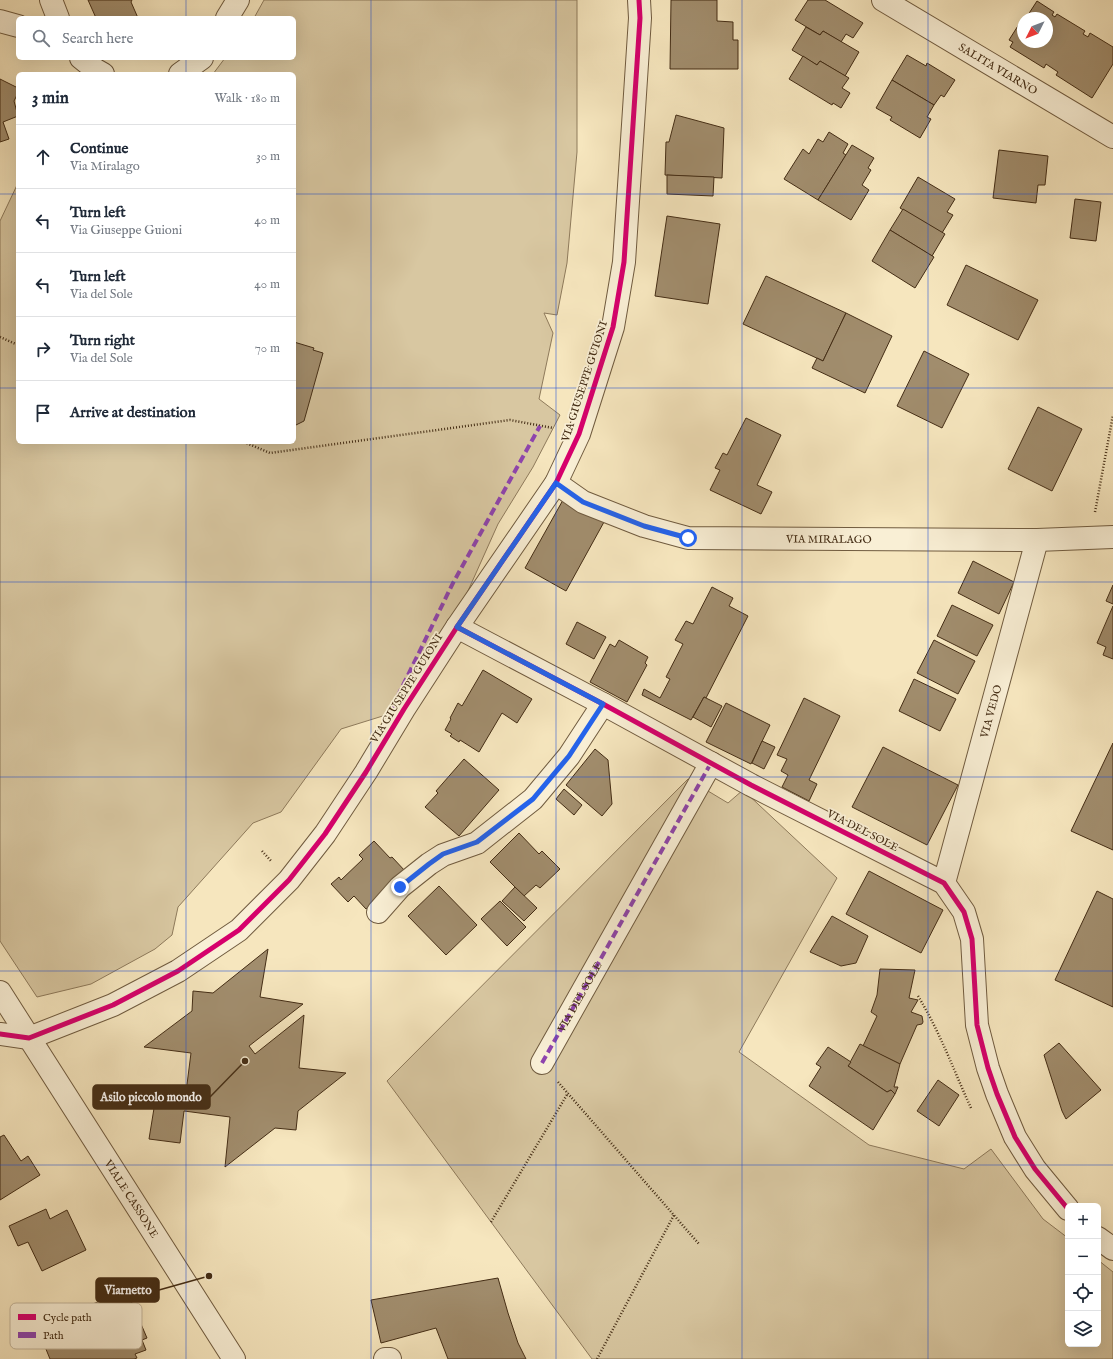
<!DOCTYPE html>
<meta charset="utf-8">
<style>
body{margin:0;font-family:"IM FELL English",serif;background:#f6f6f7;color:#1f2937}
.controls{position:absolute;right:12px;bottom:12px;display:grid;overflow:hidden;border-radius:6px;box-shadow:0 4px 16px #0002}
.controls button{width:36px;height:36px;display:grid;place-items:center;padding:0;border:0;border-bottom:1px solid #e0e1e3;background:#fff;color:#1f2937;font:20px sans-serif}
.compass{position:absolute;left:1017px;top:12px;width:36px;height:36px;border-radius:50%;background:#fff;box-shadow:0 4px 16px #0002;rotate:228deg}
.stop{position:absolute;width:12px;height:12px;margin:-9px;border:3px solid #2563eb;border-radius:50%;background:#fff}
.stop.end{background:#2563eb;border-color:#fff;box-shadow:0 1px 4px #0008}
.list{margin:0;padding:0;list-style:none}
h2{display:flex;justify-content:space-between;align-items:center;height:52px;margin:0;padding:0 16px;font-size:17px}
h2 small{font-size:13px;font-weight:400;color:#747a83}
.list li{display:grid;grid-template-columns:26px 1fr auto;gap:12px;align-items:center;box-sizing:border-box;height:64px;padding:0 16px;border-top:1px solid #e0e1e3}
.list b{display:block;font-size:15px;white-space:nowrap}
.list p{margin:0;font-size:13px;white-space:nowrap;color:#747a83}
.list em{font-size:13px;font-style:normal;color:#747a83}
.icon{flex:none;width:22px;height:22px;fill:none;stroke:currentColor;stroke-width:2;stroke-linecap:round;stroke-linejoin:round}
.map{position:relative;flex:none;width:1113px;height:1359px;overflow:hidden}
.search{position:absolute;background:#fff;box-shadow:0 4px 16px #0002;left:16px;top:16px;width:280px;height:44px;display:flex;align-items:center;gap:10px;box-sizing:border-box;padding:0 14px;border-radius:6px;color:#747a83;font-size:15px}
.panel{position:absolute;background:#fff;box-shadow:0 4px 16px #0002;left:16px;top:72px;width:280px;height:372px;border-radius:6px}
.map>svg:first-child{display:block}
</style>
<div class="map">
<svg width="1113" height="1359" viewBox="0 0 1113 1359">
<rect width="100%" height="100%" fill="#f6e6be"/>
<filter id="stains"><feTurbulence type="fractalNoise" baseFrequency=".005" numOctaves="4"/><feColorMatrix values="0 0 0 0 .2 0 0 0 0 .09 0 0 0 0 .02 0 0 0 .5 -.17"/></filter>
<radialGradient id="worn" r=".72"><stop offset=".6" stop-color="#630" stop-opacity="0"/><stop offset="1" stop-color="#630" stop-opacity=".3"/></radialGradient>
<g fill="#d8c7a1" stroke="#8e7a5b">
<path d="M264,0h313v152l-10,111 -10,52 -13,-2 9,20 -14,66 21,16 -27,52 -35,57 -35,78 -61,108 -61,19 -60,83 -28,11 -75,84 -6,28 -17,14 -64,35 -54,13 -37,-56v-720l18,-38v259h276v-368h-81l12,-16h69v-40h-40z"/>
<path d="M688,779l40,24 15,-13 94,88 -98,174 130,93 95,24 27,-20 52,70 25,19v106h30v-84l15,12v87h-521l-205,-278z"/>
</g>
<g fill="#a18d6d" stroke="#442d15">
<path d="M88,0h44l-1,2 7,16h-42z"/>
<path d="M671,0h46v21l16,1v18h5v29h-68z"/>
<path d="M808,0h17l38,23 -10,15 -7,-4 -5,8 -18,-11 -3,4 -25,-15z"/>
<path d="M1037,1l17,11 -2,3 3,2 2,-3 28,17 -2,3 5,3 2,-4 23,14v17l-21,34 -36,-23 2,-3 -12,-8 -2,4 -34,-21 3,-5 -4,-2 12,-19 2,2v19h24v-24h-21z"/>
<path d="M806,27l14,8 3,-4 36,21 -14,24 -25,-15 -3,4 -25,-15z"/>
<path d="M907,55l19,11 1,-3 28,17 -11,17 -3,-2 -7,10 -42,-25z"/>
<path d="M803,56l14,9 3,-4 29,17 -7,10 8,5 -9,15 -8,-5 -1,2 -43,-26z"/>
<path d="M0,79l18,9v5l-4,8 4,15 -15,6 6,17 -9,3z"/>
<path d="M892,80l42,25 -7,12 4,2 -11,19 -30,-18 2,-3 -16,-9z"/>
<path d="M676,115l48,13 -2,50 -57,-3 1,-33h3z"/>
<path d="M829,132l19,12 -5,9 3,2 -28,45 -34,-21 19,-30 6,5 9,-15 5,3z"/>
<path d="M852,145l22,13 -6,10 3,2 -9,15 7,5 -18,30 -33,-20z"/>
<path d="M999,150l49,6 -3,29h-7l-2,18 -43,-5z"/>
<path d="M667,175l47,2 -1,19 -46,-2z"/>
<path d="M918,177l37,22 -8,13 6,3 -11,18 -42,-25z"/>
<path d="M1075,199l26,3 -5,39 -26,-3z"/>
<path d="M903,209l42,25 -13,22 -42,-26z"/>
<path d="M667,216l53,8 -12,80 -53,-8z"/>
<path d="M890,230l44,27 -19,31 -43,-27z"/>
<path d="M966,265l72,35 -20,40 -71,-35z"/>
<path d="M766,276l80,37 -23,48 -80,-37z"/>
<path d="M846,313l46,23 -27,57 -53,-25 5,-10 6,3z"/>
<path d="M294,342l20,6 -1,2 10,3 -19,68 -10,5z"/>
<path d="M924,351l45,23 -27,54 -45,-22z"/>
<path d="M1038,407l44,22 -30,62 -44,-22z"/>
<path d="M746,418l35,17 -24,50 15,7 -11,22 -51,-24 10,-20 -5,-2 8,-15 4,2z"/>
<path d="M563,500l41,22 -38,69 -41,-23z"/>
<path d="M973,561l41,21 -15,32 -41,-21z"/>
<path d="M1113,585v19l-7,-3z"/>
<path d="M712,587l21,11 -4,8 19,10 -42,82 -2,-1 -13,23 -49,-25 2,-6 16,9 10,-19 -4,-2 17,-33 -8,-4 11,-19 7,3z"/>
<path d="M952,605l41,20 -16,31 -40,-20z"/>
<path d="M1113,606v53l-10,-4 3,-8 -9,-4z"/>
<path d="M577,622l29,15 -12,22 -28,-15z"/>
<path d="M619,640l29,17 -3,6 2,2 -20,37 -37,-20 20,-38 5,3z"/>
<path d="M934,640l41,21 -17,33 -41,-21z"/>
<path d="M483,670l49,29 -15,24 -15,-10 -23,39 -19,-12 -1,2 -9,-6 2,-2 -7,-4 6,-11 -1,-1 8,-15 4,3z"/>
<path d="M914,679l42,20 -16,32 -41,-20z"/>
<path d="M704,697l18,9 -11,21 -18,-10z"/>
<path d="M804,698l36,18 -31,64 8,4 -8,17 -27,-14 6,-12 -7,-4 6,-12 -10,-4z"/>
<path d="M726,703l44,22 -19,39 -45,-22z"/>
<path d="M762,741l13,6 -11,22 -12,-6z"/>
<path d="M1113,743v107l-42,-19z"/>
<path d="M883,747l75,38 -31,60 -75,-38z"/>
<path d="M595,749l13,11 4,44 -10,12 -36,-31z"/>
<path d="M464,759l35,31 -40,46 -34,-29 13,-14 -2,-2z"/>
<path d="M564,789l18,16 -8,10 -18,-16z"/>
<path d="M519,833l20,21 3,-3 18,18 -20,19 -4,-3 -12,11 -34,-34z"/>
<path d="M374,841l16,17 2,-1 14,15 -40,37 -12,-13 -6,6 -17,-18 8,-7 2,3 22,-21 -4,-4z"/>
<path d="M869,871l74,39 -22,43 -75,-39z"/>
<path d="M439,886l38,39 -31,30 -38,-39z"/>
<path d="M515,887l22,21 -13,13 -22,-20z"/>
<path d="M1097,891l16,8v108l-58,-27z"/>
<path d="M500,901l26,26 -19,19 -26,-27z"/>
<path d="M832,916l36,20 -12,27 -15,3 -31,-14z"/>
<path d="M268,949l-8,48 43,7 -54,42 6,8 49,-39 -5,53 47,5 -48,38 -2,19 -21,-2 -50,39 5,-50 -46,-6 -4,32 -31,-4 7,-43 29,4 6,-47 -47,-6 48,-36 1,-20 20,2z"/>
<path d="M880,969l35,1 -6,28 9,2 -7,12 11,4 1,6 -1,2 -5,1 -17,39 -37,-18 14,-30 -6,-4 6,-17z"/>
<path d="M1059,1043l42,47 -35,29 -4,-8 -18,-56z"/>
<path d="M860,1044l40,20 -6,23h4l-3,7 -4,-4 -4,2 -39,-26z"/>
<path d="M828,1047l23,15 -3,4 39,26 4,-2 4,4 -22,36 -64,-44 12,-19 -5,-3z"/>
<path d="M938,1080l21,15 -20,31 -22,-15z"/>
<path d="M4,1135l17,26 7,-5 12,19 -40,25v-63z"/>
<path d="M46,1209l4,10 17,-9 19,40 -44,21 -14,-29 -10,4 -9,-20z"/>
<path d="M498,1278l10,35 10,30 8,16h-78l-12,-31 -55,15 -10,-43z"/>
<path d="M122,1292l2,6 5,-2 18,42 -5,2 4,10 -11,4 2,4 -3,1h-84l-13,-32 3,-1 -2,-4 38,-16 2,4z"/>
</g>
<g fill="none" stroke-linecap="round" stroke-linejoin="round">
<g stroke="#705b3f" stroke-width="24">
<g id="minor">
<path d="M51,0l7,18"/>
<path id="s1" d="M883,0l230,137"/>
<path d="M227,18l11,-18"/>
<path d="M0,21l18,5"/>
<path d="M81,58l15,12 7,4"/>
<path d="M180,74l22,-16"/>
<path id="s2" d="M556,483l27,19 61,24 44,12 349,2 76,-3"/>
<path d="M457,627l146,77 148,81 193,98 20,29 8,27 5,86 11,43 9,26 18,43 20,32 33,40"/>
<path id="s3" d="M944,883l93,-343"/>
<path d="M378,912l22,-25 29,-23 14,-9 34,-12 56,-44 36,-43 34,-52"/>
<path id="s4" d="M0,992l234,367"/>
<path d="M0,1034l29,4 84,-33 65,-34 61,-41 50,-50 36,-46 41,-62 38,-63 53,-82 99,-144 23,-49 34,-107 11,-65 16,-244 -1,-18"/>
<path d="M542,1063l169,-300"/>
<path d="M1098,1238l15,11"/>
<path d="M385,1359h5"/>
</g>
</g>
<g stroke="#442d15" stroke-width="2.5" stroke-dasharray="1 2" stroke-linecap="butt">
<path d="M0,337l18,8"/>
<path d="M244,442l26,11 240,-33 43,8"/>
<path d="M1095,512l18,-97"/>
<path d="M262,851l10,11"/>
<path d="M918,996c22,36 36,75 53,112"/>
<path d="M558,1082l141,162"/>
<path d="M491,1222l77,-129"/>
<path d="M597,1359l77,-144"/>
</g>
<use href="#minor" stroke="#f9efd5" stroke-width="22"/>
<g stroke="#8e44ad" stroke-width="4" stroke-dasharray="8 4" stroke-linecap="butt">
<path d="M387,718l66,-135 87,-157"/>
<path id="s5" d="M542,1063l169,-300"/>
</g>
<g stroke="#f9efd5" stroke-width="8">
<g id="cycleway">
<path d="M457,627l146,77 148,81 193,98 20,29 8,27 5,86 11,43 9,26 18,43 20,32 33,40"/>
<path d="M0,1034l29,4 84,-33 65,-34 61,-41 50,-50 36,-46 41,-62 38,-63 53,-82 99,-144 23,-49 34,-107 11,-65 16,-244 -1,-18"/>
</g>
</g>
<use href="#cycleway" stroke="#d6006c" stroke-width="5"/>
</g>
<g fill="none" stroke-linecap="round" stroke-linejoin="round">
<path stroke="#2563eb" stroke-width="5" d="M400,887l29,-23 14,-10 34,-12 56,-43 36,-43 34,-52 -146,-77 99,-144 27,19 61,24 44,12"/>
</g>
<path fill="none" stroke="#1d4ed8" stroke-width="1" stroke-opacity="0.55" d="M186,0v18M371,0v1359M556,0v1359M742,0v1359M928,0v1359M186,58v16M0,194h18M294,194h819M0,388h18M294,388h819M186,442v917M0,582h1113M0,777h1113M0,971h1113M0,1165h1113"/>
<g text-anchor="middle" stroke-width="3.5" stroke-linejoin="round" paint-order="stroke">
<g font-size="11" fill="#442d15" stroke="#f9efd5">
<text dy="4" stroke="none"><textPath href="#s1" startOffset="134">SALITA VIARNO</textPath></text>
<text transform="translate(584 381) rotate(-72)" y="4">VIA GIUSEPPE GUIONI</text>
<text dy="4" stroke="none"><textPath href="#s2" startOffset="285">VIA MIRALAGO</textPath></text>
<text transform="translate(406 688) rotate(-58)" y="4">VIA GIUSEPPE GUIONI</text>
<text dy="4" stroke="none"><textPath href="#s3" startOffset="178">VIA VEDO</textPath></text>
<text transform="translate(863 830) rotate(27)" y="4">VIA DEL SOLE</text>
<text dy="4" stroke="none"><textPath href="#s5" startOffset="76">VIA DEL SOLE</textPath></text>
<text dy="4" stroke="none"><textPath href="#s4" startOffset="245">VIALE CASSONE</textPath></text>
</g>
</g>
<rect x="10" y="1303" width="132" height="46" rx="6" fill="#f9efd5" stroke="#c3b59b" stroke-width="1"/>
<rect x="18" y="1314" width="18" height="6" fill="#d6006c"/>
<rect x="18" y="1332" width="18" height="6" fill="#8e44ad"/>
<g font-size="11" fill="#442d15">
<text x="43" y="1321">Cycle path</text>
<text x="43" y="1339">Path</text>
</g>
<path fill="none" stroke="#442d15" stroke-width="1.5" d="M245 1061L210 1097M209 1276L159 1290"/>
<g fill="#442d15" stroke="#f9efd5" stroke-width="1.5">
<circle cx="245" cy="1061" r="4"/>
<circle cx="209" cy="1276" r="4"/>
</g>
<g fill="#442d15" stroke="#442d15" stroke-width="1.5">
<rect x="93" y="1085" width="117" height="24" rx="4"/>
<rect x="96" y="1278" width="63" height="24" rx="4"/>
</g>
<g font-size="12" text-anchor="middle" font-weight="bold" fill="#fff">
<text x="151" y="1101">Asilo piccolo mondo</text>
<text x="128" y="1294">Viarnetto</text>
</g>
<rect width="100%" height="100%" filter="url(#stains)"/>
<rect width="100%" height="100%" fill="url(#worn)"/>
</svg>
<div class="controls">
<button>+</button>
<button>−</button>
<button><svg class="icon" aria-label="locate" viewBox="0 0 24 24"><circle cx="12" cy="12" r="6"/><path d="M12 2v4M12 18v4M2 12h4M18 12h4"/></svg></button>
<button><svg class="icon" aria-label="layers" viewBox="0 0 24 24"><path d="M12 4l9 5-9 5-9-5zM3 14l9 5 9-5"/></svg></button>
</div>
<svg class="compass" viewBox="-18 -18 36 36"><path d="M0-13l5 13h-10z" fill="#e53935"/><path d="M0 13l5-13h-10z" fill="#747a83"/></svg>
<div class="stop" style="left:688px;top:538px"></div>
<div class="stop end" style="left:400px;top:887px"></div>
<div class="search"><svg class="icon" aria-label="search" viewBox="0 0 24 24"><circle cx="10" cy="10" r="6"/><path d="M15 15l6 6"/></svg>Search here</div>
<section class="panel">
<h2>3 min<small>Walk · 180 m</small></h2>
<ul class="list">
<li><svg class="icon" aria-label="ahead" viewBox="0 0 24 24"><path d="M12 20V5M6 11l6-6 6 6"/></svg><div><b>Continue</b><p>Via Miralago</p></div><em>30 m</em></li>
<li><svg class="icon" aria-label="left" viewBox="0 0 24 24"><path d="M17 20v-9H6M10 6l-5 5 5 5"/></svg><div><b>Turn left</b><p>Via Giuseppe Guioni</p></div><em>40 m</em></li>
<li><svg class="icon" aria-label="left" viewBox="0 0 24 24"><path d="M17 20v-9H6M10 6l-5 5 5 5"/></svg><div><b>Turn left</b><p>Via del Sole</p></div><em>40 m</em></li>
<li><svg class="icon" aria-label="right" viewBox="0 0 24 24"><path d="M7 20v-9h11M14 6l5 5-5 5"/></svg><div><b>Turn right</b><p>Via del Sole</p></div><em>70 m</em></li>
<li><svg class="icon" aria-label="arrive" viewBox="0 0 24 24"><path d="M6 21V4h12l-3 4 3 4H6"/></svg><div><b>Arrive at destination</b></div></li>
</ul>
</section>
</div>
